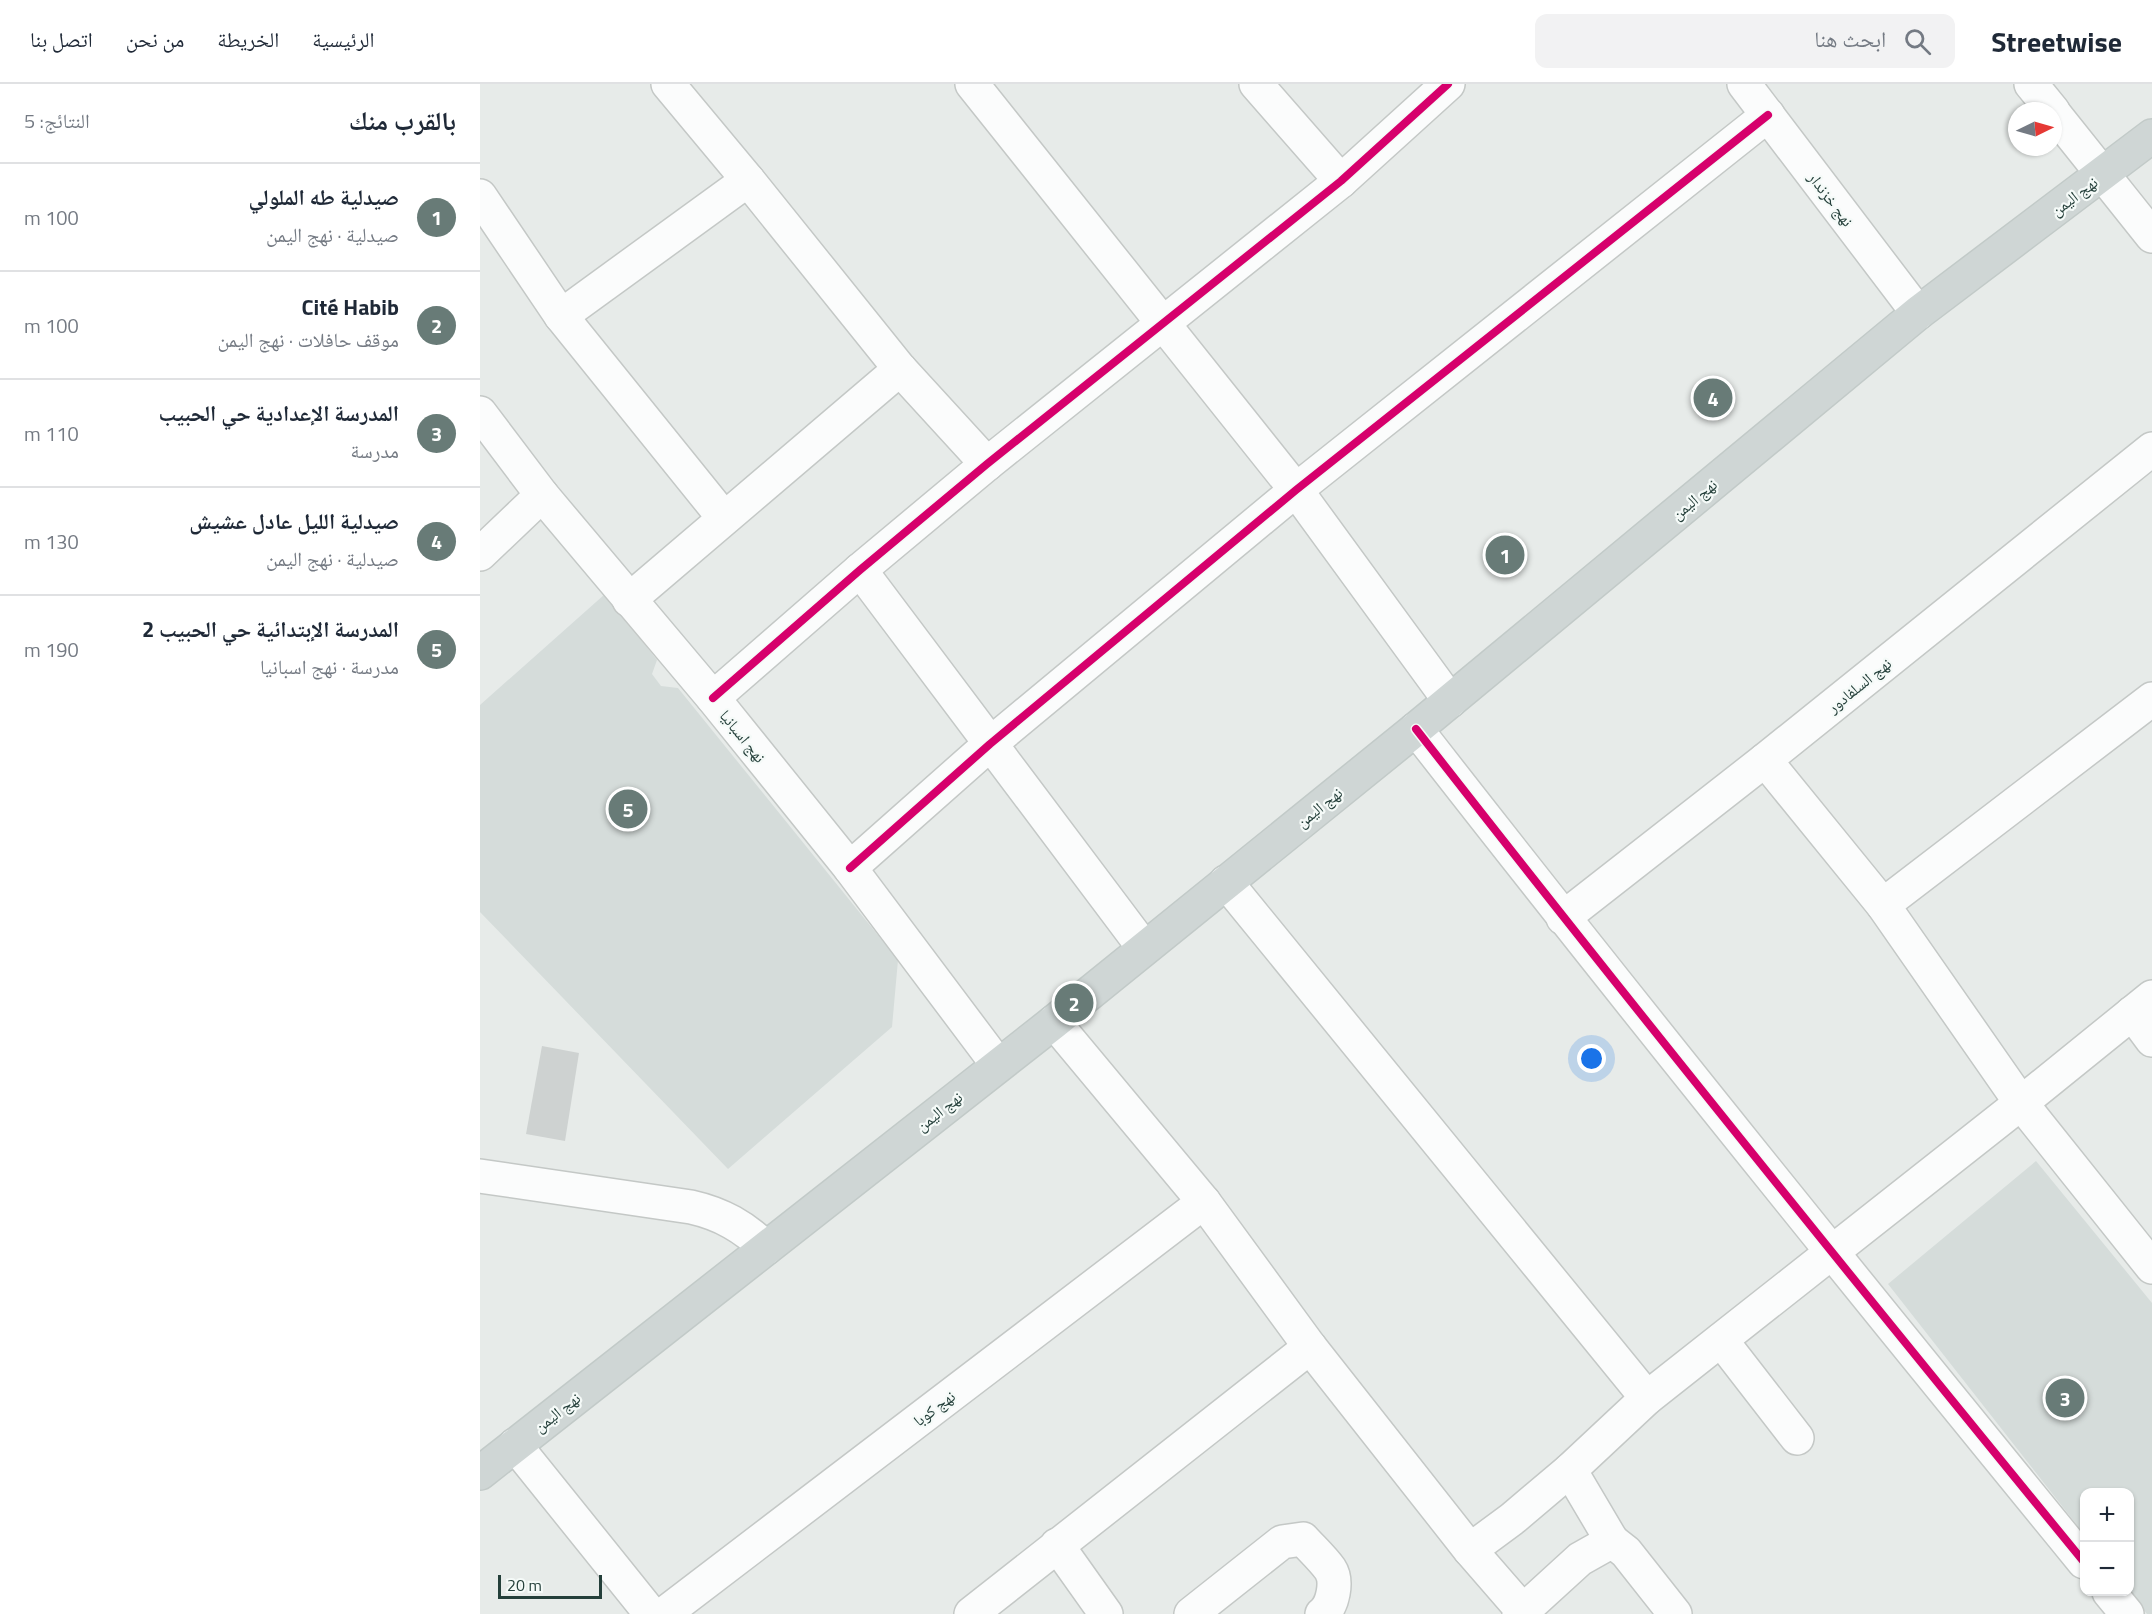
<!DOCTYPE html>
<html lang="ar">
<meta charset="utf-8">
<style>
body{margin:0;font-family:"Titillium Web","Noto Naskh Arabic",sans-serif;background:#f2f2f3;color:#1f2937;direction:rtl}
.controls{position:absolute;right:18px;bottom:18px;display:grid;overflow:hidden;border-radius:12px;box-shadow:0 2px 4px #0004}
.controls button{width:54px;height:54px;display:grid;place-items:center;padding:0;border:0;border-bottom:2px solid #e0e1e3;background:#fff;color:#1f2937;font:30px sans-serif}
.compass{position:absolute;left:1528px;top:18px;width:54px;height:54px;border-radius:50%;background:#fff;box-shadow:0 2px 4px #0004;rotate:85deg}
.scale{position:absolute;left:18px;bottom:15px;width:104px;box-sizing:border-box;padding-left:6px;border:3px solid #243f3a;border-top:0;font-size:16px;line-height:21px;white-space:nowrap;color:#243f3a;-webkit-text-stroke:4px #f5faf8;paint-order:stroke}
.you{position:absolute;left:1112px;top:975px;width:21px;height:21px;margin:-15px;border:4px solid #fff;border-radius:50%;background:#1a73e8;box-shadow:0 0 0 9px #1a73e833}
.badge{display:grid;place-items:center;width:39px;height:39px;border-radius:50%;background:#687b77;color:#fff;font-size:20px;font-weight:700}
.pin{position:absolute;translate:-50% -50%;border:3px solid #fff;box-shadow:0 2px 6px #0006}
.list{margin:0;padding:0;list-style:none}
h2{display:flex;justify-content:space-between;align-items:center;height:78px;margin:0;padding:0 24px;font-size:26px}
h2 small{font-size:20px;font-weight:400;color:#747a83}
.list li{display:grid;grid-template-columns:39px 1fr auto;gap:18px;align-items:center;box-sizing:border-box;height:108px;padding:0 24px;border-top:2px solid #e0e1e3}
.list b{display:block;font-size:22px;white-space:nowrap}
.list p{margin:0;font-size:20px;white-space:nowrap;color:#747a83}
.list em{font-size:20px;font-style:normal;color:#747a83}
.icon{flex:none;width:33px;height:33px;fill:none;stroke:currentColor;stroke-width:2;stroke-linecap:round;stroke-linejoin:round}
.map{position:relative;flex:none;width:1672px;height:1530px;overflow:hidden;direction:ltr}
header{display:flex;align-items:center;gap:36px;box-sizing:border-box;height:84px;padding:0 30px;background:#fff;border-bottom:2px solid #e0e1e3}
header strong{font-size:28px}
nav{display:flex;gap:33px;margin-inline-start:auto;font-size:21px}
.search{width:420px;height:54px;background:#f2f2f3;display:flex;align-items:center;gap:15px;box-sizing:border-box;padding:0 21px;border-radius:12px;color:#747a83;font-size:22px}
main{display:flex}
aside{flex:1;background:#fff}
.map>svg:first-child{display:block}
</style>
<header>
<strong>Streetwise</strong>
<div class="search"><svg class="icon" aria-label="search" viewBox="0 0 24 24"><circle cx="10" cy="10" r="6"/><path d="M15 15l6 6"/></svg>ابحث هنا</div>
<nav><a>الرئيسية</a><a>الخريطة</a><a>من نحن</a><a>اتصل بنا</a></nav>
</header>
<main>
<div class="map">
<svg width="1672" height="1530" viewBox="0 0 1672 1530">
<rect width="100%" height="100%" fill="#e7ebe9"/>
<g fill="#d5dcda">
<path d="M125,510l52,66 -5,14 9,12 17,2 220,272 -6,67 -164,142 -248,-257v-207z"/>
<path d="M1556,1077l116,142v311h-5l-18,-22 1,-100h-46v42l-196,-250z"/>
</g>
<path fill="#ced2d1" d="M62,962l37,7 -14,88 -39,-7z"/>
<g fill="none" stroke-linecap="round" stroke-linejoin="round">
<g stroke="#c4c8c6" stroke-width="36">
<g id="minor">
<path d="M188,0l80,96 152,189 87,95"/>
<path d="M492,0l324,406 154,211"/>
<path d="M776,0l85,97"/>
<path d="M1264,0l174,229"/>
<path d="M1551,0l22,27"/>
<path d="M1573,28l99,124"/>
<path d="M0,112l81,120 163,202"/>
<path d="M81,232l187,-136"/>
<path d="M0,329l62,82 171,203 137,170 148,197"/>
<path d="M0,470l62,-59"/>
<path d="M380,486l284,378"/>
<path d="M149,516l271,-231"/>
<path d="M233,614l147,-128 127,-106 354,-283 107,-97"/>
<path d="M936,645c219,281 443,558 668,833"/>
<path d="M1285,676l118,145 138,198 131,164"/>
<path d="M370,784l140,-124 306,-254 472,-375"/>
<path d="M746,798l421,516"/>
<path d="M1403,821l269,-206"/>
<path d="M1083,834l202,-158 387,-311"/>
<path d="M1652,929l20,27"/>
<path d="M574,938l150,180 106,145 160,203 53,61 -4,3"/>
<path d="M0,1092l211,31c31,7 53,20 75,41"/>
<path d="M1241,1256l76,98"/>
<path d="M35,1361l136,169"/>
<path d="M1090,1386l42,71"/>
<path d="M577,1461l49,69"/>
<path d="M990,1466l42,-31 58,-49 77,-72 374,-295 131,-106"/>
<path d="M1629,1508l18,22"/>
<path d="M1043,1527l57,-52 32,-18 14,11 49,62"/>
<path d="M184,1530l540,-412"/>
<path d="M491,1530l339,-267"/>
<path d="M711,1530l91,-72 21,-3c9,10 19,19 27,30 8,12 3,37 -8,45"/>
</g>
</g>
<g stroke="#c2cac8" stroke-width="36">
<path id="major" d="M0,1389l574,-451 362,-293 502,-416 234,-177"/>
</g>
<use href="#minor" stroke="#fbfcfc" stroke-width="33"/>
<use href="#major" stroke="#cfd6d5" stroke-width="33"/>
<g stroke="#f5faf8" stroke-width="11">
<g id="cycleway">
<path d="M233,614l147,-128 127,-106 354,-283 107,-97"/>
<path d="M936,645c219,281 443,558 668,833"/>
<path d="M370,784l140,-124 306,-254 472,-375"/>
</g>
</g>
<use href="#cycleway" stroke="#d6006c" stroke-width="8"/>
</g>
<g text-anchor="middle" stroke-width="4.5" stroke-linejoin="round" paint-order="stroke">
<g font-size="16" fill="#243f3a" stroke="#f5faf8">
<text transform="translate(1594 112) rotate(-37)" y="6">نهج اليمن</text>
<text transform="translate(1351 115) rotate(53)" y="6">نهج خزندار</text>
<text transform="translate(1214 415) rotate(-40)" y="6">نهج اليمن</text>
<text transform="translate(1379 601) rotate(-39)" y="6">نهج السلفادور</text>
<text transform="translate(263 652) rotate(51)" y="6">نهج اسبانيا</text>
<text transform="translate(839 723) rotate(-39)" y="6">نهج اليمن</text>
<text transform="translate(459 1027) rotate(-38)" y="6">نهج اليمن</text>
<text transform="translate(454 1324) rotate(-37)" y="6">نهج كوبا</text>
<text transform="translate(77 1328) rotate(-38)" y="6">نهج اليمن</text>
</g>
</g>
</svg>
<div class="controls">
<button>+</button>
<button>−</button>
</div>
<svg class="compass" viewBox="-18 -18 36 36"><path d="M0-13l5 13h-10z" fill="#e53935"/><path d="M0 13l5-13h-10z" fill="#747a83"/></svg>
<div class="scale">20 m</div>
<div class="you"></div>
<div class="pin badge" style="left:1025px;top:471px">1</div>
<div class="pin badge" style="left:594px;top:919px">2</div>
<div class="pin badge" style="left:1585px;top:1314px">3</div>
<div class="pin badge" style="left:1233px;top:314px">4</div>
<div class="pin badge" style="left:148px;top:725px">5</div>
</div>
<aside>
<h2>بالقرب منك<small>النتائج: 5</small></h2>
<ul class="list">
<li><span class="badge">1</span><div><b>صيدلية طه الملولي</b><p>صيدلية · نهج اليمن</p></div><em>100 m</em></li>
<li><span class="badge">2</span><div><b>Cité Habib</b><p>موقف حافلات · نهج اليمن</p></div><em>100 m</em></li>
<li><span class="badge">3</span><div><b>المدرسة الإعدادية حي الحبيب</b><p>مدرسة</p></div><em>110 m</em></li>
<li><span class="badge">4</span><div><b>صيدلية الليل عادل عشيش</b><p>صيدلية · نهج اليمن</p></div><em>130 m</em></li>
<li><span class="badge">5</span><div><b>المدرسة الإبتدائية حي الحبيب 2</b><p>مدرسة · نهج اسبانيا</p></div><em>190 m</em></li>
</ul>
</aside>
</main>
